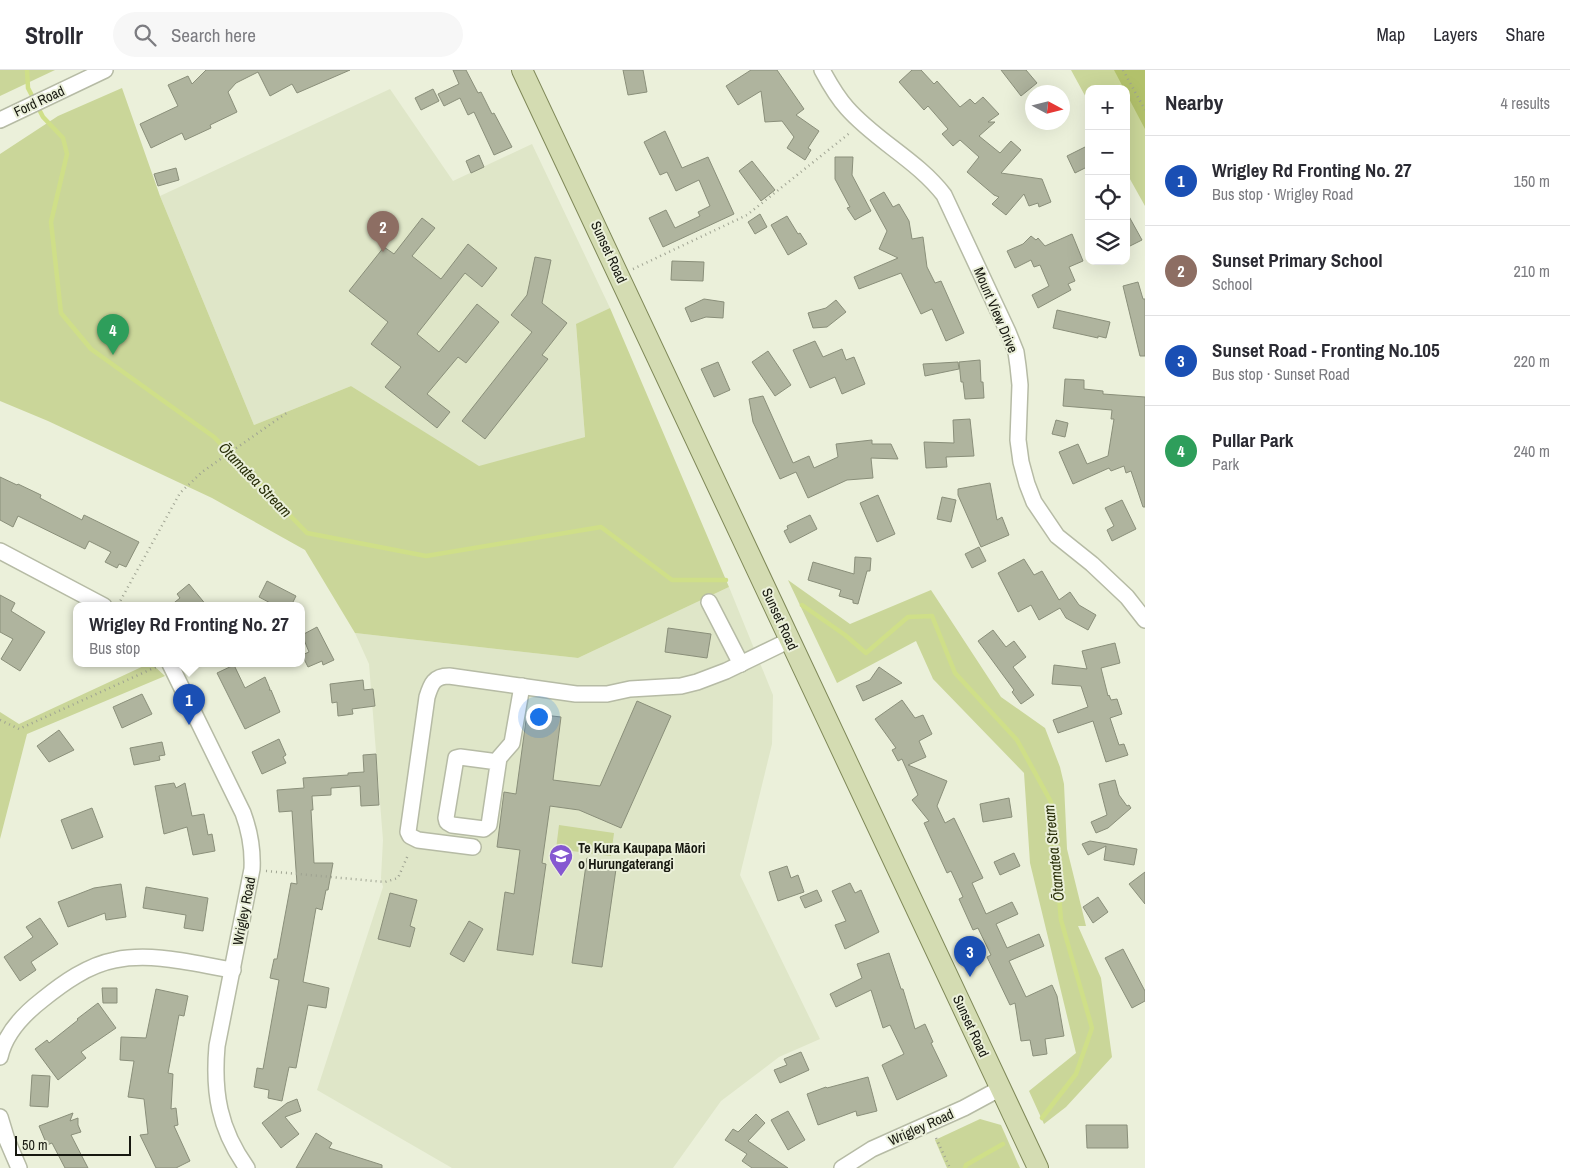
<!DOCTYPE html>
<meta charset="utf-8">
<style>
body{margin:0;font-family:"Archivo Narrow",sans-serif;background:#f7f7f7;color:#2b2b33}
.controls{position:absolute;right:15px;top:15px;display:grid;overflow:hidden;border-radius:10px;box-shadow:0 5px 20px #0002}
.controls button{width:45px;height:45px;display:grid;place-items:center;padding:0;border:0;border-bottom:1px solid #e1e1e2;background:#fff;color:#2b2b33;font:25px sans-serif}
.compass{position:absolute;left:1025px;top:15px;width:45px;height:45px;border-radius:50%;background:#fff;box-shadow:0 5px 20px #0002;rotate:97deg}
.scale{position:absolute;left:15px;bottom:12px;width:116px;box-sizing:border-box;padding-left:5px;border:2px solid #171810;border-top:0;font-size:14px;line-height:18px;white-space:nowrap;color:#171810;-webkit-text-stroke:4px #ebf0da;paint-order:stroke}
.you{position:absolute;left:538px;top:646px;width:18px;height:18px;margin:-12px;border:4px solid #fff;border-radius:50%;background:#1a73e8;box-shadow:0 0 0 8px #1a73e833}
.badge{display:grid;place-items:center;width:32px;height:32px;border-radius:50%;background:#111827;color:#fff;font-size:16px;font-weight:700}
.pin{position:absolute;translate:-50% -41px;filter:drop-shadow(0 1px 2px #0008)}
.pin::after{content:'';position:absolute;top:26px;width:18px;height:15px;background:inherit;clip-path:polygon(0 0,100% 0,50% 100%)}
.popup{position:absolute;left:73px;top:532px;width:232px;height:65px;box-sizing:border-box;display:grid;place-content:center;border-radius:10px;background:#fff;filter:drop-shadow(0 1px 4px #0005);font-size:16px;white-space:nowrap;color:#7c7c81}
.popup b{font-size:19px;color:#2b2b33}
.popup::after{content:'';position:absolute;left:50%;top:100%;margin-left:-10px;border:10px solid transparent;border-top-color:#fff}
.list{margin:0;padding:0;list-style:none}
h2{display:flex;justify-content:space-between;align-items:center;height:65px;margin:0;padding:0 20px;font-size:21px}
h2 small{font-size:16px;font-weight:400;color:#7c7c81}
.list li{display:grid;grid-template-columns:32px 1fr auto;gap:15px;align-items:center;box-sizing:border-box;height:90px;padding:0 20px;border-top:1px solid #e1e1e2}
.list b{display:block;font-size:19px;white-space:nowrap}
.list p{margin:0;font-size:16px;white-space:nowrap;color:#7c7c81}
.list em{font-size:16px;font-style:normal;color:#7c7c81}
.icon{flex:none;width:28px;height:28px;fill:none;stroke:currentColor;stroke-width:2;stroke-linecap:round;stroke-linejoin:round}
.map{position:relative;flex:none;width:1145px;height:1098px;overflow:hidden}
header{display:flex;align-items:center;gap:30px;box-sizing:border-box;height:70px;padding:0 25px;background:#fff;border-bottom:1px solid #e1e1e2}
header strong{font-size:24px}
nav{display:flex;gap:28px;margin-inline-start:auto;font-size:18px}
.search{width:350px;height:45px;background:#f7f7f7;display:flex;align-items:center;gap:12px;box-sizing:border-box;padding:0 18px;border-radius:28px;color:#7c7c81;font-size:19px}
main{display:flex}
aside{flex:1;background:#fff}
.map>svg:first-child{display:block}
</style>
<header>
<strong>Strollr</strong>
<div class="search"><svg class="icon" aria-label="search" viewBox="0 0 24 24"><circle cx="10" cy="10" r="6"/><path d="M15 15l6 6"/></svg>Search here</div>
<nav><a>Map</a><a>Layers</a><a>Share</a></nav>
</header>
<main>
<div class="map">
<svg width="1145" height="1098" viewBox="0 0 1145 1098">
<rect width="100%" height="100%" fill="#ebf0da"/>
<g fill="#dfe6c8">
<path d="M390,19l63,92 79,-37 78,164 -34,17 9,112 -106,30 -128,-81 -97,39 -94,-229z"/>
<path d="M729,517l44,108 -1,49 -32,131 80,164 -41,18 -58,44 -48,67h-221l-135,-78 66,-203 -2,-9 2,-38 -14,-176 -14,-31 223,25z"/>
</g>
<g fill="#cad699">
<path d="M0,0h55l-55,26z"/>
<path d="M1071,0h74v136l-19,-34v-83h-37v14z"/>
<path d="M122,18l38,108 94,229 97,-39 128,80 106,-29 -9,-113 34,-16 119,279 -151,71 -223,-25 -50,-83 -93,-52 -164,-77 -48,-20v-247l58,-38z"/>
<path d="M788,510l62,44 81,-34 70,107 44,31 15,39 4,17 3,65 19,77h-8l23,52 11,79 -46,50 -22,17 -15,-33 47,-38 -46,-190 -6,-90 -91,-94 -17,-38 -79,42z"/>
<path d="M148,594h4l13,12 -138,58 -27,105v-127l19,12z"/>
<path d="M559,755l55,8 -3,23 -55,-7z"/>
<path d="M980,1049l21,6 19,43h-73l-12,-28z"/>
</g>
<path fill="#b2c16b" d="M1114,0h31v59l-19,-36v-4h-2z"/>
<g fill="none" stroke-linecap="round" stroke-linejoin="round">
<g stroke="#cfdf88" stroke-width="4.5">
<path d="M27,0l1,18 15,29 20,21 4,16 -16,68 10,91 30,36 123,88 93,96 119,23 175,-29 71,53h54"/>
<path d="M802,535l43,30 21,18 42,-36 24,-1 23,57 62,67 34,62 10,118 31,108 -16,46 -34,44"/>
<path d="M965,1098l1,-3 37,-21"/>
</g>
</g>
<g fill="#afb49e" stroke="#8a8f7a">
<path d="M206,0h144l-53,23 -5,-9 -22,12 -12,-24 -22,11 -8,9 9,20 -27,13 1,3 -26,12 -3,-7 -31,15 -11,-24 38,-18 -10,-21 20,-9 4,8z"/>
<path d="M453,0h13l12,23 3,-1 11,22 2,-1 18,34 -18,8 -20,-43 -6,3 -8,-17 -16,8 -6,-12 21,-10z"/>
<path d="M623,0h20l4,22 -19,3z"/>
<path d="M751,0h26l27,39 -8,6 23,16 -11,17 3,2 -6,10 -18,-12 7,-11 -12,-16 -17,1 -4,-31 -23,14 -12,-19z"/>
<path d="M912,0h9l13,14 3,-3 23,26 10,-8 5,5 8,-7 16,17 -11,8h7l-16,14 21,17 11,-12 10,9 -20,23 41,6 9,23 -12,5 -1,-4 -9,3 -5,-12 -18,21 -14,-11 7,-7 -5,-2 -27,-23 12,-15 -19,-17 -7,6 -11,-12 6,-5 -20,-23 -4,4 -25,-28z"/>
<path d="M1001,0h25l11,13 -16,13z"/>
<path d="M433,19l6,12 -18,9 -6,-12z"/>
<path d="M665,61l17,37 26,-11 26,57 -71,33 -14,-29 17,-8 9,18 25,-12 -2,-4 12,-6 -11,-26 -23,11 -9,-19 -7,3 -16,-33z"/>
<path d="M1089,75v21l-14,7 -8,-17z"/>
<path d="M479,85l5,12 -13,6 -5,-12z"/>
<path d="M835,87h18l-1,18 19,36 -16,9 -8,-12 3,-1 -15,-28z"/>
<path d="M752,91l23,29 -14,11 -22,-30z"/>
<path d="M176,98l3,12 -21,6 -4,-12z"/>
<path d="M884,122l9,15 6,-3 10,17 3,18 11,-2 4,30 8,16 6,-2 23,52 -18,8 -14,-32 -11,5 -20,-41 -42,16 -5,-12 44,-19 -19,-9 8,-18 -17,-31z"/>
<path d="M1126,141l16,29 -16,8z"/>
<path d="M760,144l7,13 -12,7 -7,-12z"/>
<path d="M787,146l11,18 2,-1 7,11 -19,11 -17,-30z"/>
<path d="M422,148l13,10 -23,28 29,23 27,-35 29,24 -15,19 -17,-14 -48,61 22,18 38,-48 22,18 -33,41 -8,-6 -31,37 23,18 -13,16 -52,-41 16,-20 -30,-23 17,-22 -39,-31 35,-44 10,7z"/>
<path d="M1072,164l11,27 -14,6 6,14 -7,3 3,6 -33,18 -6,-13 17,-9 -9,-21 -6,2 -3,-7 -16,8 -8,-17 16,-7 8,-8 5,4 2,-2 7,8z"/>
<path d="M535,187l16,3 -9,43 25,20 -25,32 6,4 -63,80 -23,-18 70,-89 -21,-17 16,-20z"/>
<path d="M672,191l32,1 -1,19 -32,-1z"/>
<path d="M1138,212l5,17h2v57h-5l-17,-70z"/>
<path d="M704,229l20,3 -1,16 -17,-1 -15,5 -6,-14z"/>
<path d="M836,230l10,12 -19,15 -14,1 -5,-15 18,-5z"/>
<path d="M1057,240l53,12 -4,16 -8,-2v2l-45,-10z"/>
<path d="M815,271l8,16 19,-8 4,11 8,-3 11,27 -23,10 -7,-17 -25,11 -17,-38z"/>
<path d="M768,281l23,34 -16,11 -23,-34z"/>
<path d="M980,290l1,22h2l1,16 -19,1 -2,-17h-2l-2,-20z"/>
<path d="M718,292l12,28 -16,7 -13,-28z"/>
<path d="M958,292l1,7 -34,7 -2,-12z"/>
<path d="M1065,309l19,1v9l19,2v3l42,3v110h-2l-12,-36 -5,2 -2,-7 -13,5 -2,-3 -36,16 -14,-32 19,-8 9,20 21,-8 6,-37h-3l1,-9 -49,-4z"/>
<path d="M763,326l30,67 16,-7 5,12 24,-11 -2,-13 36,-4v4h19l7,15 -27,-1 2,20 -26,2 -39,18 -12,-26 -16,7 -27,-57 -4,-23z"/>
<path d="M970,349l4,37 -28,1 1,10 -21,1 -2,-26 30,1 -1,-23z"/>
<path d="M1056,350l12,3 -3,14 -13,-3z"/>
<path d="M0,407l17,8 1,-1 23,11 -1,3 42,22 2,-5 55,27 -13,25 -7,-3 -2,4 -12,-6 6,-10 -22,-11 -4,8 -67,-33 -5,11 -13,-7z"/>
<path d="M990,413l7,37 5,-3 7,18 -28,12 -23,-52v-6z"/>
<path d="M878,425l17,39 -18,8 -17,-39z"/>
<path d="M942,427l14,3 -5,22 -14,-3z"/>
<path d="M1122,430l14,29 -24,12 -5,-11 7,-4 -9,-18z"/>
<path d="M810,445l7,14 -27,14 -6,-12 4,-2 -1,-3z"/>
<path d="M979,477l7,14 -14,7 -7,-14z"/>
<path d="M855,487l16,1 -1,13h-3l-9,33 -5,-1v-3l-14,-4 2,-6 -33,-10 5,-18 41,12z"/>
<path d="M1024,489l10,16 8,-4 17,29 11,-8 9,13 17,10 -8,15 -22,-12 -6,-10 -21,12 -8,-15 -13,7 -20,-39z"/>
<path d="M267,511l29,15 -5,10h-15l-17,-9z"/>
<path d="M189,514l18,22h-37l10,-8 -3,-4z"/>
<path d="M0,525l15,8 -4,8 34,21 -25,39 -19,-12 12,-20 -13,-7z"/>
<path d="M317,557l17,33 -11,5 -1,-4 -14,6 -6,-12 7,-3 -7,-17z"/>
<path d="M668,558l43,6 -4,24 -42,-6z"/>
<path d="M993,560l13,17 8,-6 12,16 -13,10 21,28 -13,9 -9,-12 2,-2 -36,-49z"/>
<path d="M1115,573l5,20 -19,5 7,28 1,-1 2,5 6,-1 5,15 -12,4 9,27 5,-1 4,11 -22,7 -13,-41 -35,12 -5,-13 35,-13 -7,-21 -29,-2 2,-19 33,4 -5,-18z"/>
<path d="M234,595l11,23 20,-11 5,12 -1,1h2l9,22 -35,17 -28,-56z"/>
<path d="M879,597l23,16 -39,18 -7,-15 14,-6z"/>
<path d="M363,610l1,10 9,-1 2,17 -23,3 1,5 -15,2 -1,-14 -5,1 -2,-19z"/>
<path d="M142,624l10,20 -30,14 -9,-21z"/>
<path d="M902,630l13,18 8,-3 9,19 -13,7 7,16 -18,8 39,16 -10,25 8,17 9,-5 29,60 -11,5 14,31 26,-12 6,12 -22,10 11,24 32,-14 5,12 -35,15 17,36 26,-12 5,11 7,40 -19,3 2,15 -14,2 -3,-16 -9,1 -6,-38 -5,2 -23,-48 4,-2 -13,-27 -5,2 -14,-31 4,-2 -12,-26 -4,2 -23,-50 5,-2 -17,-21 6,-5 -16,-36 -4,2 -6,-11 4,-2 -21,-29z"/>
<path d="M637,631l34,15 -50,112 -42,-18 -29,-4 -8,57 4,1 -13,91 -36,-5 8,-58 9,2 6,-44 -23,-3 7,-55 12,2 11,-81 34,4 -8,63 47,6z"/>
<path d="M59,660l15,20 -25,12 -12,-16z"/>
<path d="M279,669l7,16 -3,2 3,6 -24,11 -10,-22z"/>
<path d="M162,672l3,13 -6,1 1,4 -26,5 -4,-17z"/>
<path d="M376,684l3,51 -18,1 -1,-20 -29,2v7l-19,1 1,14h-2l3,53h19l-5,27h-2l-4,20 -6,-2 -13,74 26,6 -3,20 -18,-3 -12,63 -7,-1 -7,34 -14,-3 1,-8 -15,-3 3,-19 6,1 16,-89 -9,-2 4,-19h3l14,-76 6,1 -5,-73 -13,1 -2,-22 27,-2 -1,-10 45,-3v-2l16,-1 -1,-17z"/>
<path d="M1115,710l4,15 8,11 2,-1 2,3 -23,20 -12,5 -5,-11 16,-7 -8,-31z"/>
<path d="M174,713l2,5 9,-5 7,33 12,-2 4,21 4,-1 3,17 -22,4 -6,-28 -23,7 -9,-48z"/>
<path d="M1009,728l3,19 -29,5 -3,-18z"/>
<path d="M92,738l11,29 -31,12 -11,-29z"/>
<path d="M1090,771l47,8 -3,16 -30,-5 2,-14 -18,9 -6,-11z"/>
<path d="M1014,783l6,13 -20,9 -6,-13z"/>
<path d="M587,788l30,4 -15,105 -30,-4z"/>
<path d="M787,796l4,12 7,-3 6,17 -26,9 -9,-29z"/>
<path d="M1145,802v32l-16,-20z"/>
<path d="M850,813l5,10 6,-3 18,42 -34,17 -10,-24 11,-4 -14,-30z"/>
<path d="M121,814l5,33 -20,3 -1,-7 -37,14 -10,-25 36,-14z"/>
<path d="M146,817l62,11 -5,33 -19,-3 2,-13 -43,-7z"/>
<path d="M817,820l5,11 -17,7 -5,-11z"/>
<path d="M390,823l27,7 -7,26 5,2 -5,19 -32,-8z"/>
<path d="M1098,827l10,15 -15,11 -10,-16z"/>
<path d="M40,848l18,26 -27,18 5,8 -16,11 -16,-24 29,-20 -7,-10z"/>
<path d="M469,851l14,8 -19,33 -14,-8z"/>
<path d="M1123,879l22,42v10l-13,7 -27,-50z"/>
<path d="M889,883l12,36h2l12,40 10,-5 8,18 -2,1 16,33 -50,24 -15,-35 22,-11 -14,-29 -7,3 -12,-38 -35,17 -6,-13 32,-16 -5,-14z"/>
<path d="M102,918h15v15h-14z"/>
<path d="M156,919l32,7 -4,20 -5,-1 -11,58 5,1 -2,35 5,-1 2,17 -4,1 16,35 -14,7h-20l-16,-33 8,-1 -4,-35 -16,-2 6,-36 -14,-1 1,-23 25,1z"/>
<path d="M98,933l18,25 -35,24 5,6 -28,22 -23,-31 12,-9 2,3 29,-23 -1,-1z"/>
<path d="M801,982l8,18 -29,13 -6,-13 13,-5 -3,-6z"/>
<path d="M32,1005l18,1 -2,31 -18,-1z"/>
<path d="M868,1007l9,34 -20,5 -1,-5 -38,14 -11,-31 19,-7 1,1z"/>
<path d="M297,1029l4,12 -16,6 14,17 -18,14 -19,-25 25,-20z"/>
<path d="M788,1041l17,29 -17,10 -17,-30z"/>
<path d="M73,1043l-3,8 8,-3v7l3,7 -10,3 17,33h-23l-13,-25 -5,2 -8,-19z"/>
<path d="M756,1044l9,9 -17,18 40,27h-36l-10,-7 5,-7 -22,-14 8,-11 5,3z"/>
<path d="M1086,1055h41l1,23h-41z"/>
<path d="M316,1063l16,10 -3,5 53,17v3h-86z"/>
</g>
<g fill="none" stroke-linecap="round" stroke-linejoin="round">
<g stroke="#b6bba5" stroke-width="18">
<g id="minor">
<path d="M822,0c7,13 15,27 25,38 29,33 70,52 97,87l64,137 8,20 2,14 2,19 -2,55 3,22 6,22 7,18 23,34 35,28 35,33 18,23"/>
<path d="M0,50l105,-50"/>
<path d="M0,481l104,55"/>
<path d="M709,532l32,62"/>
<path d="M170,594l73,149c7,19 10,36 9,56l-35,177c-4,46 2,83 30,122"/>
<path d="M498,692l-38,-5 -4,1 -10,60 1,4 5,3 32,4 5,-4 10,-67 13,-15 10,-57"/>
<path d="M473,777l-55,-7 -8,-4 -2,-4 19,-135c4,-13 7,-21 22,-21l127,18h31l23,-5 51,-3 16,-4 29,-11 64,-31"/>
<path d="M0,987c5,-23 24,-43 42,-57 21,-17 46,-35 73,-40 38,-8 80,4 118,10"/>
<path d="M0,1047l7,23 12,28"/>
<path d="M842,1098l30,-19 92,-41 37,-20"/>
</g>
</g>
<g stroke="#7f8858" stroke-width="22">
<path id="major" d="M522,0l516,1098"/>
</g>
<g stroke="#9fa392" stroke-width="2.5" stroke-dasharray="1 4" stroke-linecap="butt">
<path d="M1123,0l22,40"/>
<path d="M633,199l114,-54 104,-83"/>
<path d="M118,535l62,-112 22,-21 86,-60"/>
<path d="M0,650l19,9 137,-62"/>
<path d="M266,801l119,11 13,-4 10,-23"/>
<path d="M936,1068l14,30"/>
</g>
<use href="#minor" stroke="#fff" stroke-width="15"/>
<use href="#major" stroke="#d4dcb2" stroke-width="20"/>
</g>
<defs>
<g id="school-pin" transform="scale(1.25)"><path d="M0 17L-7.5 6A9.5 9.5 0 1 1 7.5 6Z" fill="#8558d1" stroke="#ebf0da"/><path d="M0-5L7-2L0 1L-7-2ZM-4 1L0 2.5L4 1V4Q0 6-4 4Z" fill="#fff"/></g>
</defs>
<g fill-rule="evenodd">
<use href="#school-pin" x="561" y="786"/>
</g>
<g text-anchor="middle" stroke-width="4" stroke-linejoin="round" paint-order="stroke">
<g font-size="14" fill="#171810" stroke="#ebf0da">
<text transform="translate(39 31) rotate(-25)" y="5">Ford Road</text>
<text transform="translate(609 182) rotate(65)" y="5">Sunset Road</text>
<text transform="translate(996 240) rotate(67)" y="5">Mount View Drive</text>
<text transform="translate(780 549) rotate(65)" y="5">Sunset Road</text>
<text transform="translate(244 841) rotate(-79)" y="5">Wrigley Road</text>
<text transform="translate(971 956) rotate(65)" y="5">Sunset Road</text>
<text transform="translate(921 1057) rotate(-24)" y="5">Wrigley Road</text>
</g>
<g font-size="14" font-weight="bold" fill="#171810" stroke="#ebf0da" text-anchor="start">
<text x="578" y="783">Te Kura Kaupapa Māori<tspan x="578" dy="16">o Hurungaterangi</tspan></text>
</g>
<g font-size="15" font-style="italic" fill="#292f09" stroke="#ebf0da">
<text transform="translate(255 410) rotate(46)" y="5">Ōtamatea Stream</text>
<text transform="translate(1054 783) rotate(-96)" y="5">Ōtamatea Stream</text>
</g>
</g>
</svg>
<div class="controls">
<button>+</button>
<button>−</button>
<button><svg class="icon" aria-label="locate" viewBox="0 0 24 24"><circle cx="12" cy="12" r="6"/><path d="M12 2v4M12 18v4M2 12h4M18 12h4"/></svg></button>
<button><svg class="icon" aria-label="layers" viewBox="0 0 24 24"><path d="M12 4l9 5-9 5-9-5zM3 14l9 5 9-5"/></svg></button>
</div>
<svg class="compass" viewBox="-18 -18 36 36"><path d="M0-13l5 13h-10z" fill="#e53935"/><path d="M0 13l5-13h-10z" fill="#7c7c81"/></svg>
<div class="scale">50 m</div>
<div class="you"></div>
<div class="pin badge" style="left:189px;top:655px;background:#1a4fb4">1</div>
<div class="popup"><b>Wrigley Rd Fronting No. 27</b>Bus stop</div>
<div class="pin badge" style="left:383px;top:182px;background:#8d6e63">2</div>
<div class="pin badge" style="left:970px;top:907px;background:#1a4fb4">3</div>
<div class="pin badge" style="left:113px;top:285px;background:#2e9e5b">4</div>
</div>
<aside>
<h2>Nearby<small>4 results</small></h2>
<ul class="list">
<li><span class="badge" style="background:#1a4fb4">1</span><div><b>Wrigley Rd Fronting No. 27</b><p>Bus stop · Wrigley Road</p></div><em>150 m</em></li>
<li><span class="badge" style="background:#8d6e63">2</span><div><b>Sunset Primary School</b><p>School</p></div><em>210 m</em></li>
<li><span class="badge" style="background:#1a4fb4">3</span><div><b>Sunset Road - Fronting No.105</b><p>Bus stop · Sunset Road</p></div><em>220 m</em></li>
<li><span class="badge" style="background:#2e9e5b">4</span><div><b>Pullar Park</b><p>Park</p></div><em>240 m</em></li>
</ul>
</aside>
</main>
